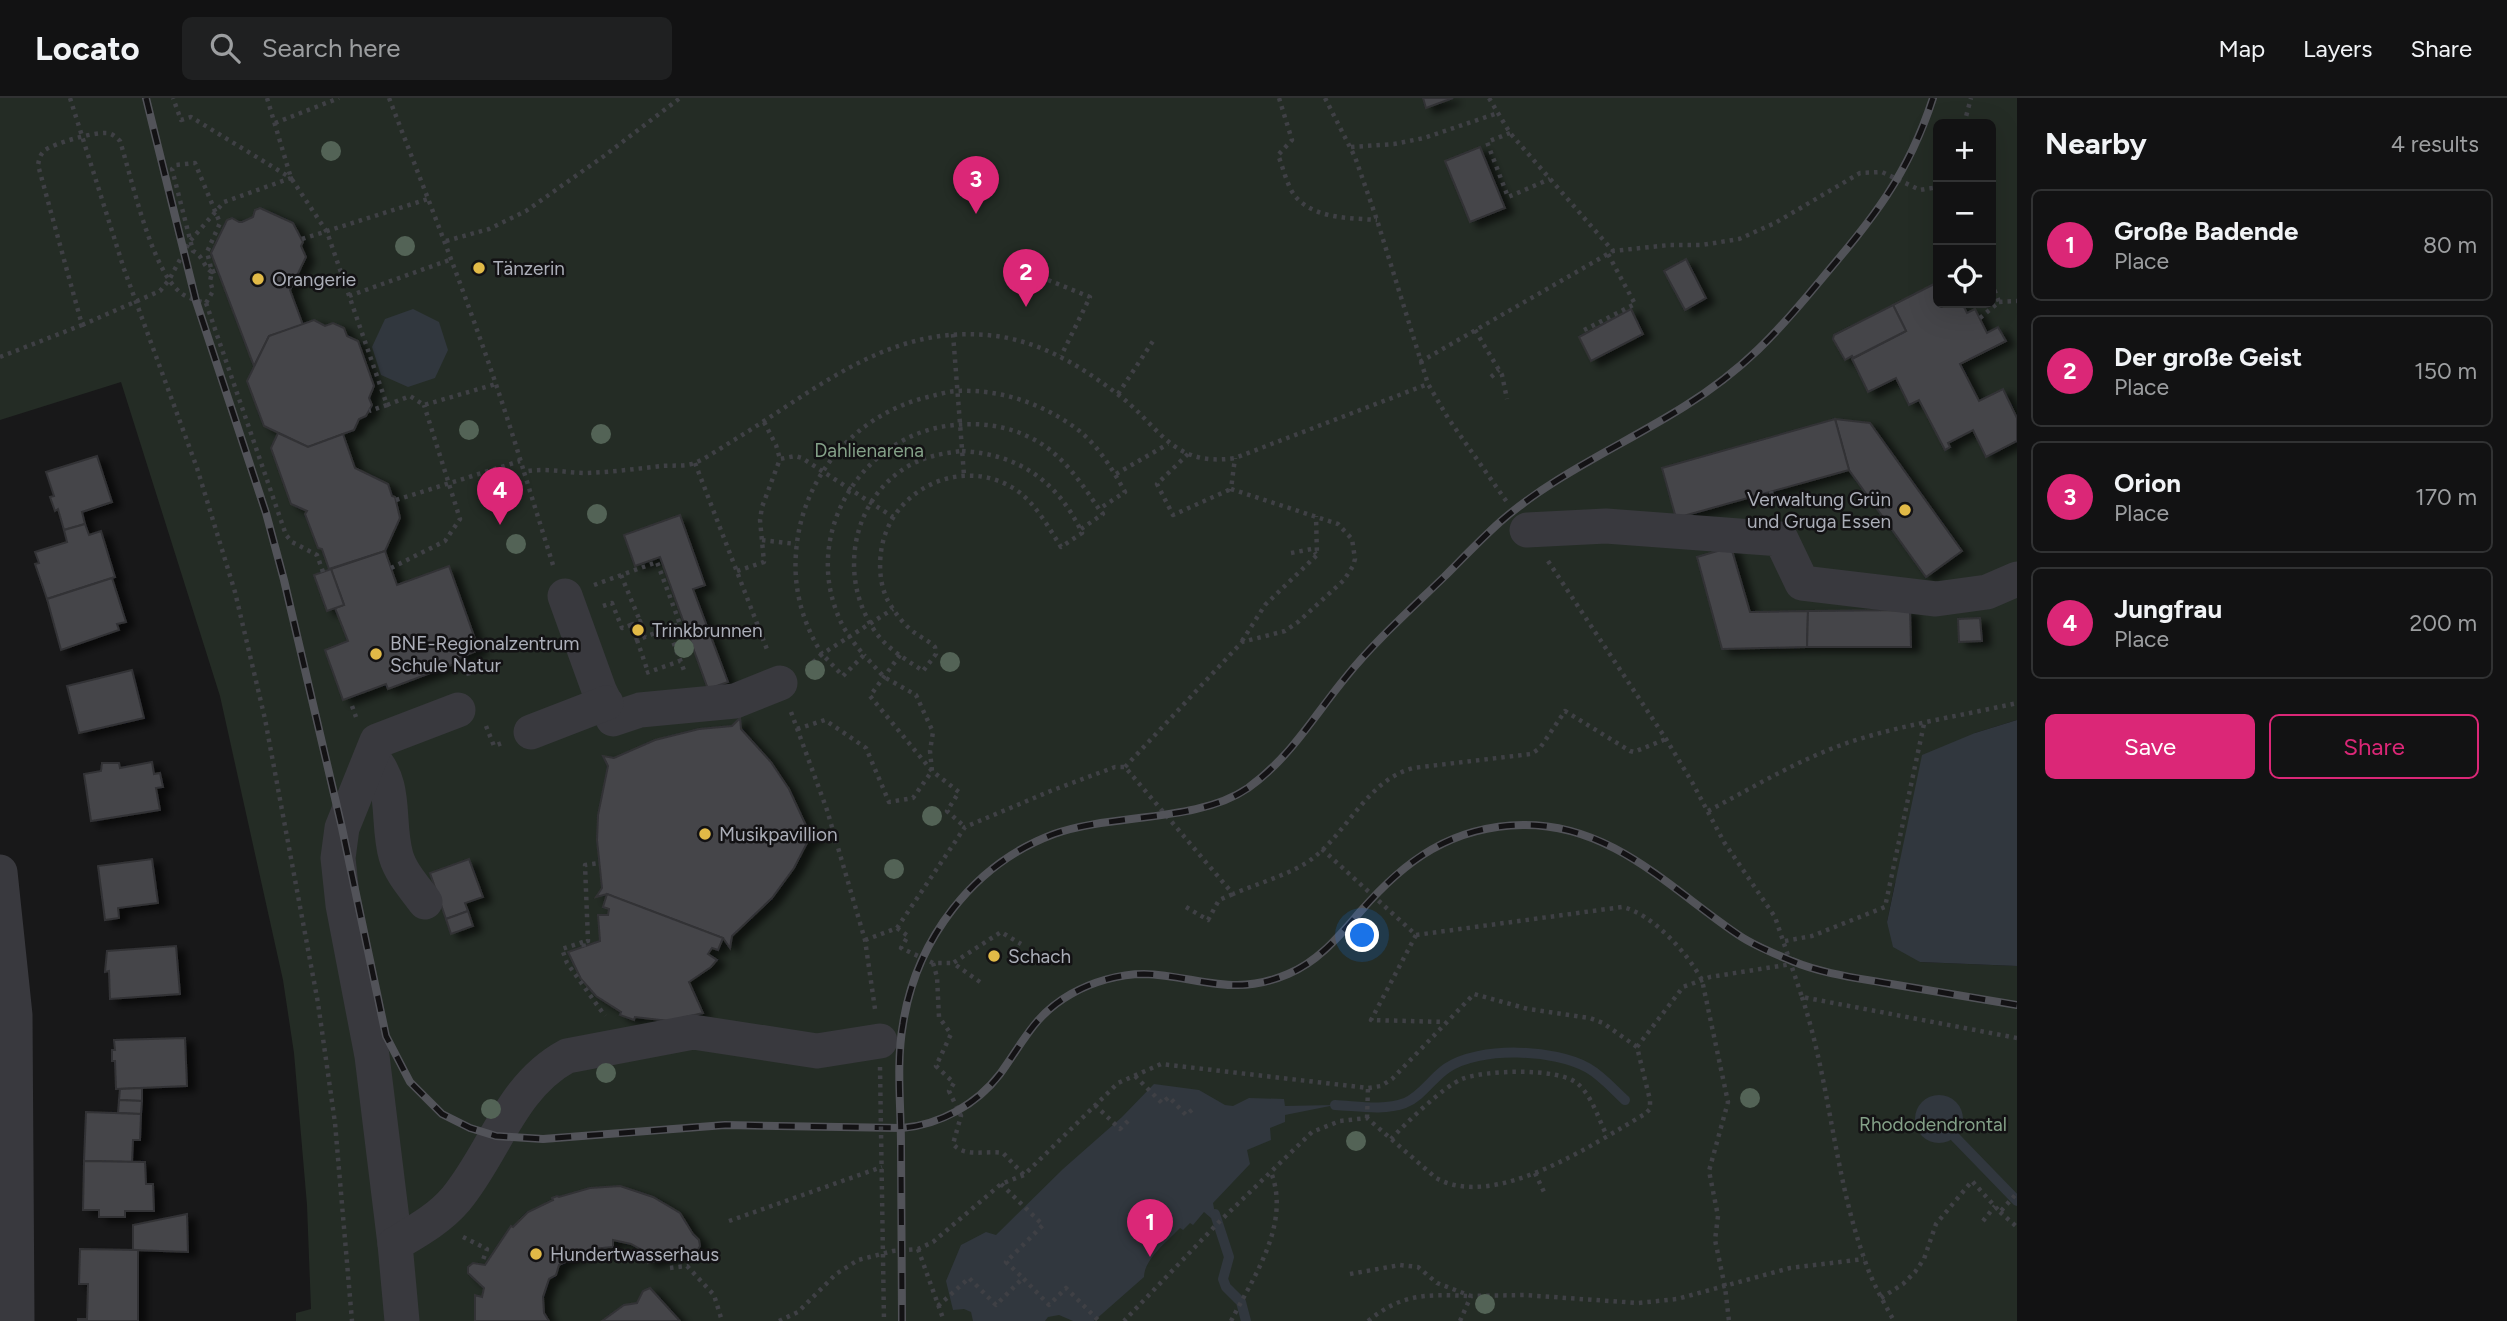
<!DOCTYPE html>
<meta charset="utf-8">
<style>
body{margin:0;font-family:Figtree,sans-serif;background:#1f2021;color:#f1f3f6}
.controls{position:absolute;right:21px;top:21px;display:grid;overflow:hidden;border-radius:10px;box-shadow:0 7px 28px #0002}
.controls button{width:63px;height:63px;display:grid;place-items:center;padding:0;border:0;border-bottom:2px solid #313233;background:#121213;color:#f1f3f6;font:35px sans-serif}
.you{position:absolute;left:1363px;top:838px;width:24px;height:24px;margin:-18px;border:5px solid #fff;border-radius:50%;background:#1a73e8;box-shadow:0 0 0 10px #1a73e833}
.badge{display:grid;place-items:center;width:46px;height:46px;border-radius:50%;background:#db2777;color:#fff;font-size:23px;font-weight:700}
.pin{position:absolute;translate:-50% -58px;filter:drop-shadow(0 2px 4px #0008)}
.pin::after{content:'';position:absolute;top:37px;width:24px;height:21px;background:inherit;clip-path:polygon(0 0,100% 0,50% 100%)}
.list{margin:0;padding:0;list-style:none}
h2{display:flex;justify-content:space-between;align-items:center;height:91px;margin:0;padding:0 28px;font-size:30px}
h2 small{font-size:23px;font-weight:400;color:#9c9ea0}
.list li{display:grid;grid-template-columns:46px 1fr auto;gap:21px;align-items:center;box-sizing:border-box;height:112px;margin:0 14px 14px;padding:0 14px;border:2px solid #313233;border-radius:10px}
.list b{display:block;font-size:26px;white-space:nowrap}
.list p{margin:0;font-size:23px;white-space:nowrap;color:#9c9ea0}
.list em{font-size:23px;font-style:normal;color:#9c9ea0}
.actions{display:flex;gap:14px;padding:21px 28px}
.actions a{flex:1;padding:16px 0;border:2px solid #db2777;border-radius:10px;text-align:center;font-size:24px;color:#db2777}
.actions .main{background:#db2777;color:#fff}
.icon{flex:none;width:38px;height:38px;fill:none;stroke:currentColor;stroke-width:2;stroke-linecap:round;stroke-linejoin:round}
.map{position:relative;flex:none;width:2017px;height:1223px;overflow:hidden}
header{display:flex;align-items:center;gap:42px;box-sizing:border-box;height:98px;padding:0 35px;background:#121213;border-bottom:2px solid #313233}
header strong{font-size:33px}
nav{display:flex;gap:38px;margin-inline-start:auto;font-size:24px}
.search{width:490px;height:63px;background:#1f2021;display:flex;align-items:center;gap:18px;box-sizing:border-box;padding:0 24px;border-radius:10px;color:#9c9ea0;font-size:26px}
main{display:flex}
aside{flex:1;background:#121213}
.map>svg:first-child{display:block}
</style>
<header>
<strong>Locato</strong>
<div class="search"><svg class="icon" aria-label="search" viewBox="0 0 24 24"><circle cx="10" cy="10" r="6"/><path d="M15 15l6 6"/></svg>Search here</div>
<nav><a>Map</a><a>Layers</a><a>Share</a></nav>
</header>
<main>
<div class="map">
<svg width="2017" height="1223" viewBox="0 0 2017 1223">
<defs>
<filter id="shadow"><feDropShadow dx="8" dy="4.5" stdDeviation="3.5" flood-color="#0009"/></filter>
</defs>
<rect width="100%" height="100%" fill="#181819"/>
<path fill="#242c25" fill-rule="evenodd" d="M0,0h2017v622l-42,13 -80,150 -8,39 33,40 97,4v355h-1721v-8l15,-4 -4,-104 -13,-152 -11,-73 -63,-284 -99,-314 -121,38zM1938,26h53v179h-53z"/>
<g fill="#31373e">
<path d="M413,211l26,13 9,28 -13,28 -27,9 -27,-12 -9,-28 13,-28z"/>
<path d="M2017,622v246l-97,-4 -27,-15 -6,-25 35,-167 53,-22z"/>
<path d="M1154,986l45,6 26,15 8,1 16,-8 35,1 1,7 50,-1 -50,10v7l-15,6 1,12 -24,10 3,14 -37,39 2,11 -4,4 -7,-6 -11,13 -3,-2 -7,7 -3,-2c-12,13 -36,31 -36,49l-50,44h-21l-14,-6 -11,2 -3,4h-72l-2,-9 -7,-3 -11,1 -7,-29 15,-36 25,-13 10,3 67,-66 59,-52z"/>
<circle cx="1939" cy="1021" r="24"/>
</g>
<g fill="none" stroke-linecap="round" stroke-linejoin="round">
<g stroke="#31373e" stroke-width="10">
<path d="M1335,1007c23,1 48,6 70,-2 17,-7 27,-25 42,-35 32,-22 108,-19 141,0 14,8 25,21 37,32"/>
<path d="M1955,1039l62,64"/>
<path d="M1215,1116l14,43 -6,22 3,8 15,15 5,19"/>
</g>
</g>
<g fill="#454549" stroke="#323235" stroke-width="2" filter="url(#shadow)">
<path d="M1423,0h30l-27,10z"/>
<path d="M1480,49l25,61 -35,14 -25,-61z"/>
<path d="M260,110l33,15 10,19 -2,4 5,11 -16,33 13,35 -34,11 -15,30 -43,-113 16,-33 5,-2 7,4h3l11,-5 2,-7z"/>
<path d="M1686,161l20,39 -21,12 -21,-39z"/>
<path d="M1938,184v21h24l5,10 8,-4 12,24 11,-6 8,14 -46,23 19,37 24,-12 14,29v23l-31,16 -13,-27 -25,13 2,4 -5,3 -26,-50 -10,5 -13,-27 -28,14 -16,-33 54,-28 -13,-26z"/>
<path d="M1893,207l13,26 -53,27 -1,-2 -7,4 -12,-21 1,-4z"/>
<path d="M1631,211l12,25 -52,27 -12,-24z"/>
<path d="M314,222l11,6 8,-3 11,5 3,8 11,5 16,45 -5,12 3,7 -6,11 -7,3 -5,11 -46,17 -44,-21 -17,-45 22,-45z"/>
<path d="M1835,321l35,4 92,128 -36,26 -77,-107z"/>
<path d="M1835,321l14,51 -173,48 -14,-50z"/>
<path d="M278,335l30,14 35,-13 12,34 33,16 4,12 3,1 5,21 -15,33 -56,18 -7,-20 -4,-1 -13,-34 2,-3 -16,-7 -20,-56z"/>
<path d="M97,358l15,46 -30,10 3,12 -21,6 -6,-21 -3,2 -5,-14 4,-1 -8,-24z"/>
<path d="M680,417l25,70 -12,4 35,93 -20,7 -48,-132 -25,9 -11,-31z"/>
<path d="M85,426l4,11 12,-4 14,46 -68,22 -12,-35 4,-1 -4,-11 32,-10 -3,-12z"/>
<path d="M1731,449l19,65 58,-1 -1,36 -85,2 -25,-92z"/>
<path d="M385,453l12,34 52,-19 30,84 -20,8 1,4 -72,27 -2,-5 -43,16 -18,-50 23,-9 -13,-33 9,-3 -13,-36z"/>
<path d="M331,471l13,36 -17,6 -13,-36z"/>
<path d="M112,480l14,44 -9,2 2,6 -58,20 -14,-51z"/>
<path d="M1910,512l1,37h-104l1,-36z"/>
<path d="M1980,520l2,23 -23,1 -1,-23z"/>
<path d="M132,572l12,48 -65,15 -12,-47z"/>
<path d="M740,620l1,11 30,33 18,27 20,43 9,5 -10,4 -14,27 -22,30 -40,38 -2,12 -7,-10 -109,-41 -7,-3 -11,3 6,-9 -5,-48 1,-25 10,-49 -5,-10 11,2 41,-18 44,-11 33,-3z"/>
<path d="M152,664l2,12 6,-1 3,14 -7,1 4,22 -69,11 -7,-47 17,-3 1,-8h17l1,5z"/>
<path d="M152,761l6,44 -40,5 1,10 -14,2 -7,-54z"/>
<path d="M469,761l14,38 -18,6 3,8 -22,8 -16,-46z"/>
<path d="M607,796l116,44 -5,12 -6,-2 -4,6 9,6 -6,7 -22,15 14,31 -34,8 -34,-4 -1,3 -14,-5 1,-3 -25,-16 -15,-17 -13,-27 32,-11 -2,-26h10l1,-6 -6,-2z"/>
<path d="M468,813l5,15 -22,8 -5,-15z"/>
<path d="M176,848l4,48 -70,5 -1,-28 -4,1 2,-21z"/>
<path d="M185,940l2,48 -71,3 -1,-28h-3v-11h3l-1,-10z"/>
<path d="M142,990v13l-23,-1 1,-11z"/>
<path d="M119,1002l23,1 -1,13 -23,-1z"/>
<path d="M86,1014l55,2 -1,26h-7l-1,22 -48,-1z"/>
<path d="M84,1063l61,1 1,22h7l1,27h-29v6h-26v-7h-16z"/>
<path d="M620,1088l33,11 27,16 13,21 6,6 1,6 -3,5 -5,2 -7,-2 -16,7 -1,-1 -20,6 -8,-14 -9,-5 -18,-4v7l-21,2 -33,16 -3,10 -7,4 -6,18 1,16 5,8h-74v-26l7,2 2,-9 -16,-15v-6l5,-4 12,2 26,-39 2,1 15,-15 25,-12 -1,-2 5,-2 2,1 31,-9z"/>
<path d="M187,1116l1,38 -55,-2v-25z"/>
<path d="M80,1151l58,1v71h-60v-2h9l1,-35h-9z"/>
<path d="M650,1190l30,33h-78l22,-16 13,-2 6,-12z"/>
</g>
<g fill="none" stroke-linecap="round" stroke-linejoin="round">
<g stroke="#3f4045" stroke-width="4.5" stroke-dasharray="3.5 5" stroke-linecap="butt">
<path d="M70,0l54,171 73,199 38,124 30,127 53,284 17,120 17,198"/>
<path d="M267,0l24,80 36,54 60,173 -18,6"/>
<path d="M389,0c48,124 97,247 135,374"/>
<path d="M1279,0l13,42 -14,15c5,12 9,31 17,41 19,23 55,22 82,24"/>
<path d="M1325,0l30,59 22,63 51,164 20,34 61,87"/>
<path d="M1489,0l21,35 103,118"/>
<path d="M275,25l64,-25"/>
<path d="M1964,26l7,-26"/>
<path d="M1510,35l-23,9 21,55 42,-18"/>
<path d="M1351,49l43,-3 30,-6 74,-25"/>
<path d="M302,141l126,-40"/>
<path d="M446,143l43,-12 37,-18 78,-55 76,-58"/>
<path d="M1048,182l42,17 -29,59"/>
<path d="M349,198l103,-37"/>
<path d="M1999,204l18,-1"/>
<path d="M206,205l80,232 6,7 25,13 6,17"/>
<path d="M1980,220l19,-16 -8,-21"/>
<path d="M82,227l78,-34 9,-11 21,-39 34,-39 67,-24 -100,-61 -10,3 -8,-22"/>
<path d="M1475,232l27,45 5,24"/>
<path d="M1584,232l51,-26 -27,-50"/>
<path d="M953,236l11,141"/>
<path d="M0,259l82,-32 -44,-160c1,-5 2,-11 7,-15 10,-7 49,-18 61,-17 6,0 10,4 14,8 12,38 31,129 61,152 6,5 17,8 25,10l7,-12 -3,-10 2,-9c-9,-5 -9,-17 -19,-21l-21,-82 4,-4 19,-2 25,60 -13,29 5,20 5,-2"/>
<path d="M1420,264l193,-111 56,-6h33l37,-6 36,-16 85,-50 22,-1 38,18 18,-3"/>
<path d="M1491,279l8,-7"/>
<path d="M1118,296l37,-56"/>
<path d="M387,307l23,-9 14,9 72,-21"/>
<path d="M764,324l12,23 4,14"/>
<path d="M962,353c56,3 96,30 120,82l-21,14c-12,-19 -24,-41 -42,-55 -53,-39 -130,-4 -138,60 -2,15 -1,32 6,47 7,13 18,28 31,36 6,4 12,7 17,12l1,7 -13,17c-16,-11 -34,-21 -46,-37 -40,-54 -27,-135 33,-169 17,-9 34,-12 52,-14z"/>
<path d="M1188,356l-31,30 16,31 58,-26"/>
<path d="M695,365l73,189"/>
<path d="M1116,376l52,-30"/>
<path d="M1771,393l3,16"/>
<path d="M396,402l124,-39"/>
<path d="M1081,431l22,-15 -4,-5"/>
<path d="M762,442l34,4"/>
<path d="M1291,455l21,-4 4,5"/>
<path d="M1548,463l118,178 26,43 32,60 51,75 27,80 215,41"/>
<path d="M553,467l-29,-93c21,-5 41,1 63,1 24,-1 49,-4 74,-7 11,-1 26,1 36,-4 13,-6 25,-15 37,-22 81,-49 152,-114 253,-105 49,4 91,29 129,58 43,31 55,75 119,65l193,-74"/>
<path d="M391,470l54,-27 15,-22 -36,-114"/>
<path d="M737,473l27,-9 -4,-42 2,-13 18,-48 15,-3 7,2 91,59"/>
<path d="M621,477l19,46"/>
<path d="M594,487l63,-23 23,62 -12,4 17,45"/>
<path d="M603,508l9,-3 10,25 9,-3 6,15 31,-12"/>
<path d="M631,527l9,-4 5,16"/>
<path d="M637,542l11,32"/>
<path d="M1242,543l23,-36 52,-50 -1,-39"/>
<path d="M900,557l-30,41 62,75 27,21 -12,19 18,16"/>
<path d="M463,558l7,23"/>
<path d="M807,570l15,-14 21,22 21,-21c-12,-14 -22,-27 -28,-45 -30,-81 26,-171 110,-184 28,-4 57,-2 83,11 31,14 51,44 70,72l26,-17c-12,-22 -27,-47 -48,-63 -34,-25 -76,-40 -119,-38 -9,0 -18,3 -26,5 -75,16 -131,80 -136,157 -3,36 7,71 26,101l71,-45"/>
<path d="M646,575l34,-12"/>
<path d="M352,608l4,11"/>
<path d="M791,614l36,98 38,130 10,69"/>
<path d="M486,628l8,20 8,-3"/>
<path d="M797,631l28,-9 41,28 23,54 24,-4 19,-27 -2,-20 3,-19 -17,-37 -32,-18 -20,-22"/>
<path d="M1125,669l117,-125 43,-11 13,-9 46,-42 9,-14 2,-7 -3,-20 -14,-15 -107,-35 4,-31"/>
<path d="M1708,713c44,-23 88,-50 136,-67 55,-19 116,-28 173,-41"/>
<path d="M1322,751l94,86 -45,85 74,2"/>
<path d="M1186,809l22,13 11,-20 14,-6"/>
<path d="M897,830l11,8 -7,12 32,15h20"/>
<path d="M1416,837l206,-28c30,6 66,47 80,73l26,122 -19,69 9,45 -3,24 10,47 4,34"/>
<path d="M865,842l32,-12 68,-101 88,-37 62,-23h10l108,127c23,-10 62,-21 80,-36 35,-27 55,-78 100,-90l118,-14 9,-6 25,-37 65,40 4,1 32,-13"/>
<path d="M1785,843l27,-5 73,-29 39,-183"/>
<path d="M583,844l-21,7 5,14 38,53"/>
<path d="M584,849l-1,-5 5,-1 -3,-76 14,-2"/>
<path d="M933,865l4,14 2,40 12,17 -15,32 18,17 -5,8 12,25 -8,28c12,14 33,6 50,9l21,22"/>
<path d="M980,884l-27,-19 48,-31 20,12"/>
<path d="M1802,899c28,85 32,177 62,261 7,22 19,43 30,63"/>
<path d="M1637,949l46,-60 27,-10 82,-13"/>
<path d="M1135,978l27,27 7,-6 17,18 8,-7"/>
<path d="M1095,1007l25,24 8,-8"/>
<path d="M1367,1020l1,-30"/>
<path d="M1391,1041c14,-15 53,-53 71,-60 23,-9 97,-12 116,5 14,12 21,36 29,52"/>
<path d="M1535,1075l9,19"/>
<path d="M1001,1086l42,41 -37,37 17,16"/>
<path d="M2000,1114l17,15"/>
<path d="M729,1123l153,-54"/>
<path d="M1983,1123l12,-15"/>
<path d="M463,1139l24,12 -4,11"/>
<path d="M918,1151l26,72"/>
<path d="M670,1170l17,-2 27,29 8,26"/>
<path d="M1350,1176l50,-9 18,2 19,16 34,13"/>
<path d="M1881,1200l22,-14 12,-12 9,-13 12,-35 36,-43 28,31 17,-19"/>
<path d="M938,1208l31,-28 27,27 27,-27 26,27 17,-17 33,33"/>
<path d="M779,1223l19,-9 38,-38 22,-14 35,-9 25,-2 15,-7 68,-58 23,-9 94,-92 43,-19 207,24 13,-2 11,-7 82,-85 54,15 62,9 13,5 34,24 13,53v9l-5,5c-52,30 -150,97 -209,64l-69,-60 -27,3 -28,11 -94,91 -94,98"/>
<path d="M1231,1223c23,-45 60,-97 40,-149"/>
<path d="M1368,1223c33,-27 58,-27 99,-25"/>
<path d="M1460,1223l11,-25 53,-1 114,8 39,-4 113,-31 74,-9"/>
</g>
<g stroke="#39393e" stroke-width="35">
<path d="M1527,432l79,-4 175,13 21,44 134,16 51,-7 30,-13"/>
<path d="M565,498l34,94 14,29 27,-9 95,-9 45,-18"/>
<path d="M531,634l75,-29"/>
<path d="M371,659c27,28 15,64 25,99 5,17 18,31 29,46"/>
<path d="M0,774l15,143 2,306"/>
<path d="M395,1146l-23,-188 -29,-151 -5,-47 4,-30 35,-87 81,-31"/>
<path d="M402,1223l-7,-77c22,-13 44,-25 61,-45 39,-47 54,-112 111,-143l126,-24 124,19 63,-10"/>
</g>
<g stroke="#525359" stroke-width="8">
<g id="rail">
<path d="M146,0l50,203 70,212 18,67 58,248 44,208 24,46 32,32 28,14 26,8 47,3 182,-14 177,3c38,-3 75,-24 98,-54 24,-33 34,-59 71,-80 21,-12 48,-20 73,-20 55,2 88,24 144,0 31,-13 51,-38 72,-62 45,-52 92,-86 163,-87 90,-1 148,65 217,111 15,10 35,18 52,25 31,13 66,17 99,23 42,7 84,14 126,21"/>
<path d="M902,1223c0,-58 -1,-117 -1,-175 0,-40 -5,-83 2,-122 13,-84 70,-160 151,-190 59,-21 143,-11 194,-46 43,-31 65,-71 98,-111 29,-36 64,-67 98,-100 18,-18 36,-37 56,-55 53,-47 125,-78 185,-116 58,-36 91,-72 134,-124 53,-63 88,-104 114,-184"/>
</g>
</g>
<use href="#rail" stroke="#131214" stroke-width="5" stroke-dasharray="16" stroke-linecap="butt"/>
<path stroke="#3f4045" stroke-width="4.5" stroke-dasharray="3.5 5" stroke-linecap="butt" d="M880,969l4,254"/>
</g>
<g fill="#536356">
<circle cx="331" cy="53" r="10"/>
<circle cx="405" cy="148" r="10"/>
<circle cx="469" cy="332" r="10"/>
<circle cx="601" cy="336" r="10"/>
<circle cx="597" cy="416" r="10"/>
<circle cx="516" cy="446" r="10"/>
<circle cx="684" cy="550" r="10"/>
<circle cx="950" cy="564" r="10"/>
<circle cx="815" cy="572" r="10"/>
<circle cx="932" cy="718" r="10"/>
<circle cx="894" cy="771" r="10"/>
<circle cx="606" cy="975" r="10"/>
<circle cx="1750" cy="1000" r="10"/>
<circle cx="491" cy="1011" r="10"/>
<circle cx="1356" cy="1043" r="10"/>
<circle cx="1485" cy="1206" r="10"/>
</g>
<g fill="#e2ba47" stroke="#131214" stroke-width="2.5">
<circle cx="479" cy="170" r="7"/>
<circle cx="258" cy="181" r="7"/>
<circle cx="1905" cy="412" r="7"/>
<circle cx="638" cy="532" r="7"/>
<circle cx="376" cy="556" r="7"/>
<circle cx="705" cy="736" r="7"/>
<circle cx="994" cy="858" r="7"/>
<circle cx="536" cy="1156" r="7"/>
</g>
<g text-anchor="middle" stroke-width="5" stroke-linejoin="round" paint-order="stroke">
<g font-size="19" fill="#abaeb8" stroke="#131214" text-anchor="start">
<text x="493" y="177">Tänzerin</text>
<text x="272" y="188">Orangerie</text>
<text x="1891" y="408" text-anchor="end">Verwaltung Grün<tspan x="1891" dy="22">und Gruga Essen</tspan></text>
<text x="652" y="539">Trinkbrunnen</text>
<text x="390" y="552">BNE-Regionalzentrum<tspan x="390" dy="22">Schule Natur</tspan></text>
<text x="719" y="743">Musikpavillion</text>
<text x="1008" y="865">Schach</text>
<text x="550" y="1163">Hundertwasserhaus</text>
</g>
<g font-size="19" fill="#84a188" stroke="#131214">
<text x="869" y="359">Dahlienarena</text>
<text x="1933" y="1033">Rhododendrontal</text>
</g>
</g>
</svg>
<div class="controls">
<button>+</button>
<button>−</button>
<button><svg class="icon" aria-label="locate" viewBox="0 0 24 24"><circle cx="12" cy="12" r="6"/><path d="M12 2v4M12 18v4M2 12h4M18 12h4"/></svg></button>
</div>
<div class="you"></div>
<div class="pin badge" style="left:1150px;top:1159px">1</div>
<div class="pin badge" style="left:1026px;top:209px">2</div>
<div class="pin badge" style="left:976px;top:116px">3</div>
<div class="pin badge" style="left:500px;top:427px">4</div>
</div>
<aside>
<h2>Nearby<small>4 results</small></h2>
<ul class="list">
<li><span class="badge">1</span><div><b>Große Badende</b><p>Place</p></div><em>80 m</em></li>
<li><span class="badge">2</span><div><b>Der große Geist</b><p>Place</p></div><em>150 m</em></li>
<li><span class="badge">3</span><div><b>Orion</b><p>Place</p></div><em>170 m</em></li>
<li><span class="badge">4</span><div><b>Jungfrau</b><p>Place</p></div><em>200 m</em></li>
</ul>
<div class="actions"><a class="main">Save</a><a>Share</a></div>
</aside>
</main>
